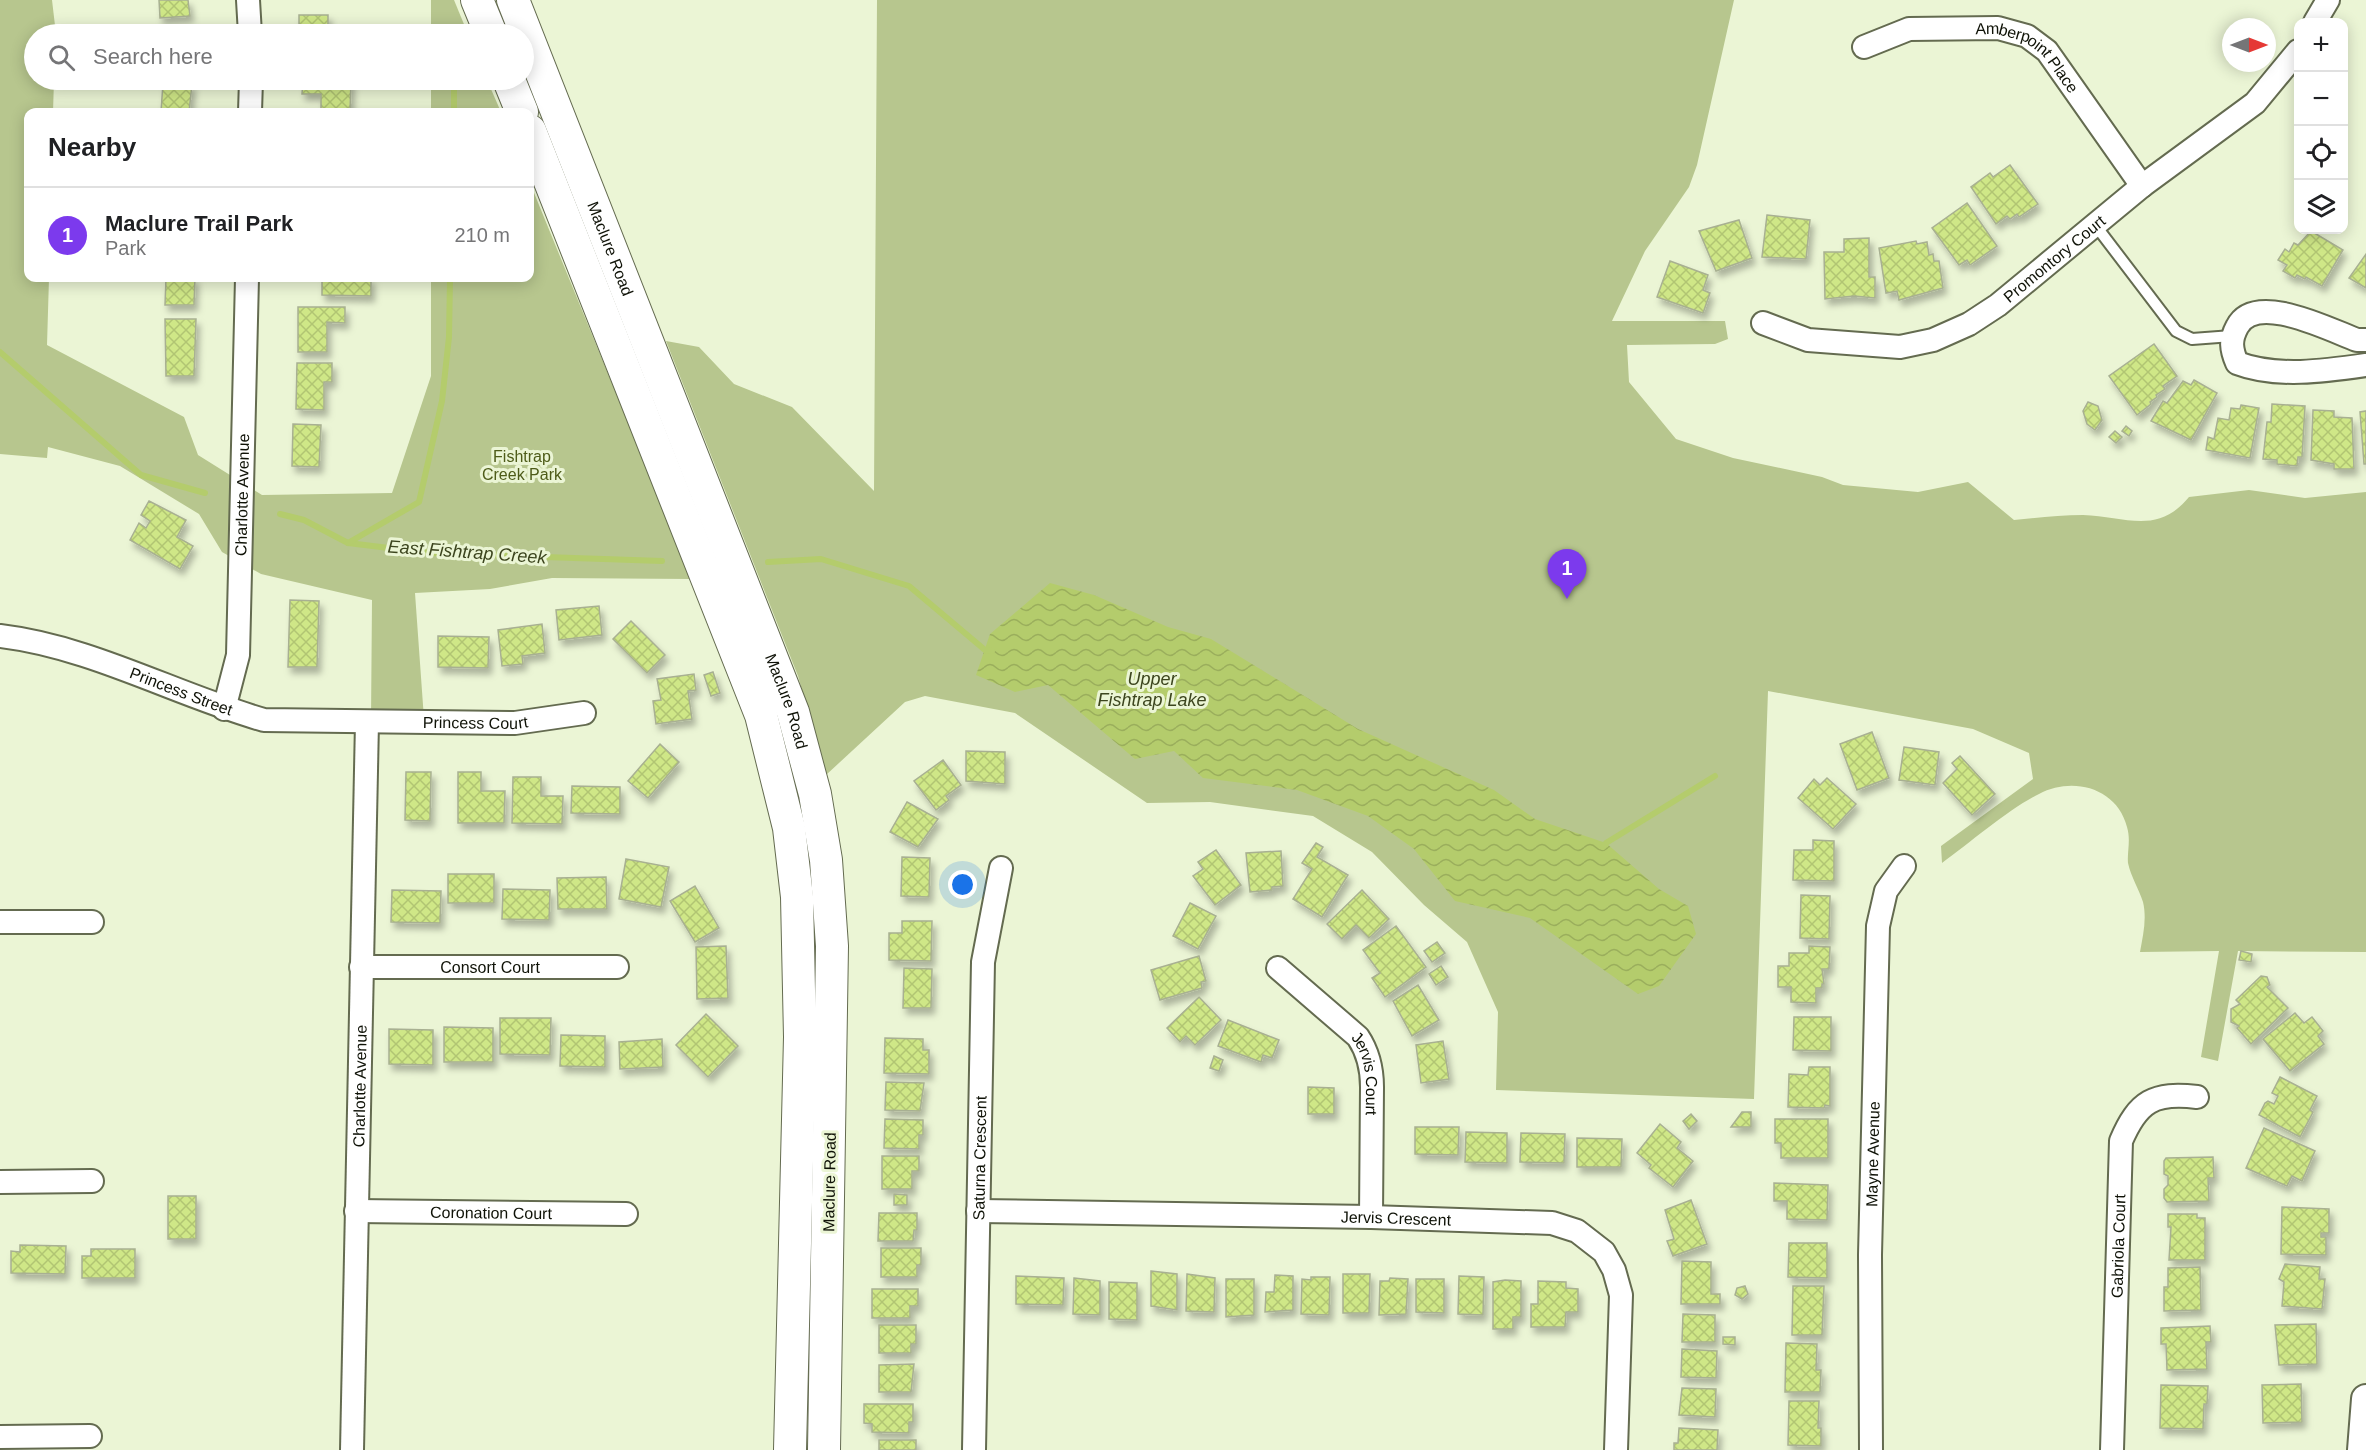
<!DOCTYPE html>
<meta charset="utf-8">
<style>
body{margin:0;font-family:Helvetica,sans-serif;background:#f2f2f2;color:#202124}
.controls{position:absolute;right:18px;top:18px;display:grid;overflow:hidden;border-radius:12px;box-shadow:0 3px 15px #0003}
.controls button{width:54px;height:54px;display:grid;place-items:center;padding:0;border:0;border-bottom:2px solid #e0e0e0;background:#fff;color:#202124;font:30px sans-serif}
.compass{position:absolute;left:2222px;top:18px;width:54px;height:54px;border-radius:50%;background:#fff;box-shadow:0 3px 15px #0003;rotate:90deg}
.you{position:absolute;left:963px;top:885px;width:21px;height:21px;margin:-15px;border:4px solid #fff;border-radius:50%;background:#1a73e8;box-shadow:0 0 0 9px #1a73e833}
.badge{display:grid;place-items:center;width:39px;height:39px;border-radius:50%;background:#7c3aed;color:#fff;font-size:20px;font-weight:700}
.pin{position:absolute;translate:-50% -50px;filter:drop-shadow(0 2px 3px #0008)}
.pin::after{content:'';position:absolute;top:32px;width:21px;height:18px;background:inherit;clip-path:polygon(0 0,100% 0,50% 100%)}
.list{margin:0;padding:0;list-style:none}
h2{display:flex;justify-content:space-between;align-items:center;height:78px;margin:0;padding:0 24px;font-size:26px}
h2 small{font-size:20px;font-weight:400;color:#757577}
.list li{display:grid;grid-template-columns:39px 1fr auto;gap:18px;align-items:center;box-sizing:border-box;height:96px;padding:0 24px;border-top:2px solid #e0e0e0}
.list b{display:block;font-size:22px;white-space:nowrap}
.list p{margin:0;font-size:20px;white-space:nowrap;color:#757577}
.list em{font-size:20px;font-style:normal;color:#757577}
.icon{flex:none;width:33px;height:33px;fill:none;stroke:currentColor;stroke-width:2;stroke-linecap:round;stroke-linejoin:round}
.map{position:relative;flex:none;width:2366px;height:1450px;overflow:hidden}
.search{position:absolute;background:#fff;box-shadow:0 3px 15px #0003;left:24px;top:24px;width:510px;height:66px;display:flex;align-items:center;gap:15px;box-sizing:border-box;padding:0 21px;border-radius:33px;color:#757577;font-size:22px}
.panel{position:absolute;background:#fff;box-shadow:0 3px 15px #0003;left:24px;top:108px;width:510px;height:174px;border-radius:12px}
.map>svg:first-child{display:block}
</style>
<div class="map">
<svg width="2366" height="1450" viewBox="0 0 2366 1450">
<defs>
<pattern id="water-waves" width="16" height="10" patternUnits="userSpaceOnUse" patternTransform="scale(1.5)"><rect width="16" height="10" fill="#b4cc6c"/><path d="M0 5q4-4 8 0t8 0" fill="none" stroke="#9aae5c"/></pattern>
<pattern id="building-cross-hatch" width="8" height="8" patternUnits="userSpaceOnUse" patternTransform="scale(1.5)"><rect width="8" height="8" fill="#cfe787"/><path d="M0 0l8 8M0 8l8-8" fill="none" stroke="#b1c573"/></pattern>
<filter id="shadow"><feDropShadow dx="3.5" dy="6" stdDeviation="3" flood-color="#0004"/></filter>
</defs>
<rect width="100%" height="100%" fill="#ebf5d5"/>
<g fill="#b7c68e">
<path d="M0,0h52l4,34h-22v46h20l-1,32h-25v166h21l-2,67 137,72 14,38 64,40 130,-2 39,-117v-98h99v-95l162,396 -140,-1 -62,11 -75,4 9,126 -53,1 1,-120 -111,-26 -39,-22 -23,-38 -79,-48 -72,-19 -1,11 -47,-4z"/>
<path d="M431,0h23l14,34h-37z"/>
<path d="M877,0h857l-37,165 -8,22 -44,64 -33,70h113l3,18 -13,5 -88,1 2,37 47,57 57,19 89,19 21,8 75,7 50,-10 46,38c23,-2 46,-5 69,-5 42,1 74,21 106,-18l60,-7 56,8 61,-6v460l-128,-1 -20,110 -17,-4 18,-106 -79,1c3,-17 7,-33 3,-50 -4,-13 -12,-25 -15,-39 -1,-11 3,-23 -1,-36 -10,-39 -54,-51 -88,-33 -30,15 -68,48 -97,69l-1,-17 92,-67 -4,-26 -56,-24 -205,-38 -14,408 -258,-9 2,-78 -31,-70 -43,-37 -52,-53 -59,-36 -103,-14 -63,1 -132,-90 -90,-17 -20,6 -79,73 -28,-99 -132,-335 33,6 35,37 58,23 82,84z"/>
<path d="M431,80h56l14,32h-70z"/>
</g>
<path fill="url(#water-waves)" d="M1050,583l44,12 74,32 43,12 147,90 136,61 41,29 71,24 53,46 29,17 8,28 -37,52 -21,8 -108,-76 -75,-17 -41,-52 -46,-33 -71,-26 -94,-12 -29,-27 -39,8 -87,-74 -33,7 -39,-17 14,-41z"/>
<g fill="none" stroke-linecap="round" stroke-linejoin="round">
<g stroke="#b4cc6c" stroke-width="6">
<path d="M454,112v-32"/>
<path d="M0,352l141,123 64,18"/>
<path d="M280,514l24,6 44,23 82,10 232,8"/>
<path d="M348,543l71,-41 23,-101 7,-64 1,-59"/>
<path d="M768,562l53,-3 88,27 76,64 7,1"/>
<path d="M1603,847l3,-4 109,-67"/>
</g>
</g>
<g fill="url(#building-cross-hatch)" stroke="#a8b092" stroke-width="1.5" filter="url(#shadow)">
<path d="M159,0h29l2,16 -30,2z"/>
<rect x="299" y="15" width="29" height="19"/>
<path d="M303,80h48l-1,32h-29v-18h-19z"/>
<path d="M163,83l29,1 -3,28h-28z"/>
<path d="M2010,165l28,39 -19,13 -2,-3 -7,5 -3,-3 -11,8 -25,-37 19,-14 3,4z"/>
<path d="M1967,203l30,43 -27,19 -3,-5 -8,5 -27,-37z"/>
<path d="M1767,215l43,5 -4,39 -44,-2z"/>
<path d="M1739,220l13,38 -36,13 -17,-40z"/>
<path d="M2311,231l32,19 -21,36 -16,-9 -1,2 -8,-4 -2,3 -12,-7 4,-6 -9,-5 7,-11 4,3 5,-9 4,2z"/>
<path d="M1869,238v39h6v21l-21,-2 -29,3 -1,-47h20v-13z"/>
<path d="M1916,241l1,3 10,-2 2,13 4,-1 1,7h5l4,27 -44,12 -2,-9 -11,2 -7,-45z"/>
<path d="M2366,254v34l-17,-10z"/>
<path d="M1670,261l38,14 -5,15 7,3 -7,20 -46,-16z"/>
<path d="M166,278h29l-1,27h-29z"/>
<path d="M322,278h49v18l-49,-1z"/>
<path d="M298,307h47v16l-18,-1v30h-29z"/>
<path d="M165,319h31l-2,57h-28z"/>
<path d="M2154,344l23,32 -14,10 2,3 -9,6 1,2 -7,5 1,2 -14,11 -28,-39z"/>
<path d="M297,363h35v19h-8v28l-28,-1z"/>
<path d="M2194,380l23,13 -26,47 -40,-19 12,-20 4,2 16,-22 8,4z"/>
<path d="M2088,402l10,4 4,14 -7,10 -8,-6 -4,-13z"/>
<path d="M2272,404l33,2 -3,51h-4l-1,9 -20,-2v-4l-14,-1 4,-37h4z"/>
<path d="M2241,405l18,3 -9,50 -44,-8 2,-13 6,2 4,-21 11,2 2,-12 9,1z"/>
<path d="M2313,410l21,1v6l18,1 2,51h-20v-5l-23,-4z"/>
<path d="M2366,411v53h-2l-4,-52z"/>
<path d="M293,424l28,1 -2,42 -27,-1z"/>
<path d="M2126,426l6,5 -3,5 -7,-5z"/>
<path d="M2115,431l7,6 -6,6 -7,-6z"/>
<path d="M149,501l37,19 -9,17 16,9 -13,23 -50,-29 9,-17 7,5 4,-7 -9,-6z"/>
<path d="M290,600l29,1 -2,66h-29z"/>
<path d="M599,606l3,29 -43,5 -3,-30z"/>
<path d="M631,621l34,34 -18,18 -34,-34z"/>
<path d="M542,624l3,29 -23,3 1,8 -21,2 -4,-36z"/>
<path d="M438,636l51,1 -1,31 -50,-1z"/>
<path d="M713,672l7,21 -9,3 -7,-21z"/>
<path d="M694,674l2,16 -8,1 4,28 -36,5 -3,-23 8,-1 -4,-21z"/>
<path d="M1872,732l17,46 -32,12 -17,-46z"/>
<path d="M660,744l19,18 -31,36 -20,-17z"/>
<path d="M1904,747l35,5 -4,33 -36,-5z"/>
<path d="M966,751l39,1v32l-39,-3z"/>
<path d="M1960,756l35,38 -23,21 -29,-32 14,-14 -5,-6z"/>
<path d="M943,760l18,25 -15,11 3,4 -13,10 -22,-29z"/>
<path d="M406,772h25l-1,49 -25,-1z"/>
<path d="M458,772h23v19h24l-1,32h-46z"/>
<path d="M513,777h28v19h22l-1,28 -50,-1z"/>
<path d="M1827,778l29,26 -23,25 -35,-31 16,-19 6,6z"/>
<path d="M572,786l48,1v27l-49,-1z"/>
<path d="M907,802l31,17 -20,28 -28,-15z"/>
<path d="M1813,840l21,1v40l-41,-1 1,-30h19z"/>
<path d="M1316,843l7,4 -6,10 31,18 -26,42 -29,-18 19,-30 -10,-6z"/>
<path d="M1216,850l25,35 -26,20 -22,-29 10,-7 -5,-7z"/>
<path d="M1281,851l2,35 -11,1v3l-22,2 -4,-39z"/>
<path d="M902,857l28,1 -1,39 -28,-1z"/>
<path d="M626,859l43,8 -8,40 -42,-8z"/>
<rect x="448" y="874" width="46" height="29"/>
<path d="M606,877l1,32h-49l-1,-31z"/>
<path d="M695,886l24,42 -24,14 -25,-41z"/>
<path d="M503,889l47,1 -1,30 -47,-1z"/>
<path d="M392,890l49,1 -1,32 -49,-1z"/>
<path d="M1362,890l27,29 -20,19 -13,-13 -14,14 -15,-15z"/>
<path d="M1801,895l29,1 -1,43 -29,-1z"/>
<path d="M1190,903l26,13 -18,33 -25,-13z"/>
<path d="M902,921h30l-1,40 -42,-1v-27h13z"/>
<path d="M1396,926l30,41 -41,30 -13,-19 8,-5 -17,-23z"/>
<path d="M1437,942l8,11 -13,9 -8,-11z"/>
<path d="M726,946l2,52 -31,1 -1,-52z"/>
<path d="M1809,946l21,1 -1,22h-7l2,15h-2v4h-6v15l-25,-1v-15h-13v-21h11v-13h20z"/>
<path d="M2241,951l11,3 -1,8 -12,-2z"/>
<path d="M1199,956l7,25 -5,1 1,6 -42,12 -9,-30z"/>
<path d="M1441,966l7,11 -12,8 -7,-11z"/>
<path d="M904,968l28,1 -1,39h-28z"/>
<path d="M2261,976l6,1 3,8 -3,2 21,21 -37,36 -14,-16 2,-2 -8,-4v-13l9,-5 -4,-4z"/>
<path d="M1418,985l21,35 -27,16 -19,-35z"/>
<path d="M1199,997l22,23 -26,25 -9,-9 -6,6 -13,-14z"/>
<path d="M2295,1013l9,10 8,-6 11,14 -5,5 6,8 -34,27 -27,-32z"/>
<path d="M706,1014l32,32 -30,31 -32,-32z"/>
<path d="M1794,1017h37v34l-38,-1z"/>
<path d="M500,1018h51l-1,37 -50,-1z"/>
<path d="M1228,1020l51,20 -7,18 -9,-3 -2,7 -43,-16z"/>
<path d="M444,1027l49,1v34h-49z"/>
<path d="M389,1029l44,1v35l-44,-1z"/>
<path d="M561,1035l44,1v31l-45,-1z"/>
<path d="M885,1038l38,1v11h6v24l-45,-1z"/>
<path d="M662,1039l1,28 -43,2 -1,-27z"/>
<path d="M1443,1041l6,38 -28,4 -5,-38z"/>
<path d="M1214,1056l9,4 -4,11 -9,-3z"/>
<path d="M1809,1067h21v39l-5,-1 -1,3 -36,-1 1,-33 19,1z"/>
<path d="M2280,1077l37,19 -7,14 3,2 -13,25 -41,-22 6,-12 3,-2 6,3 4,-8 -6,-3z"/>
<path d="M886,1082l38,1 -4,28 -35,-1z"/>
<path d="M1308,1087l26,1v26h-26z"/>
<path d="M1742,1112h9v15h-20z"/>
<path d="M1691,1114l6,7 -8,8 -6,-8z"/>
<path d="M885,1119l38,1v15h-4v14l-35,-1z"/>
<path d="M1775,1119h53v39h-47v-15h-6z"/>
<path d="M1660,1124l21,18 -4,6 16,13 -20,26 -24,-19 2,-3 -14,-12z"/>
<path d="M1415,1127h44l-1,28 -43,-1z"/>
<path d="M2264,1128l51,23 -13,30 -10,-5 -5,10 -41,-18z"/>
<path d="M1466,1132l41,1v30l-42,-1z"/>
<path d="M1521,1133l44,1 -1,29 -44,-1z"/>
<path d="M1577,1138l45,1 -1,28h-44z"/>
<path d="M882,1156h37v15h-7v18h-30z"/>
<path d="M2213,1157l1,21h-6l1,23 -42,1 -3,-4v-9l4,-4v-9l-4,-2v-13l2,-3z"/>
<path d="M1774,1183l54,2 -1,35 -40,-1v-18h-13z"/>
<path d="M894,1194l13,1v10h-13z"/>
<rect x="168" y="1196" width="28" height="43"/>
<path d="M1691,1200l16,44 -34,12 -6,-15 7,-2 -9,-29z"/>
<path d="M2282,1207l47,2v24h-8v4h5v18l-45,-1z"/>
<path d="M879,1213h38v17h-3l-1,11h-35z"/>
<path d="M2168,1214h29v4h8v42h-36l2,-33h-3z"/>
<path d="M1789,1243h38v35l-39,-1z"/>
<path d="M20,1245l46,1 -1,28 -54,-1v-22l9,1z"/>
<path d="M881,1248h40v17h-4v12h-36z"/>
<path d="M91,1249h44v29h-53v-22h9z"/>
<path d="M1682,1261l29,1v32h9v10h-39z"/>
<path d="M2285,1264l35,3 -1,12h6l-3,30 -40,-3 2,-24 -5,-3z"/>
<path d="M2200,1267l1,43 -37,1v-24h4v-19z"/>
<path d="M1151,1271l26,3v36l-26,-4z"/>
<path d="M1187,1274l28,4 -1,34 -28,-1z"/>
<path d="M1343,1274h27l-1,39h-26z"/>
<path d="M1275,1275l18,1v34l-28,2 1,-20h8z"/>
<path d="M1016,1276l48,2 -1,27 -47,-1z"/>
<path d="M1459,1276l25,1 -1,38 -25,-1z"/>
<path d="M1311,1277h19l-1,38 -28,-1 1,-35 9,1z"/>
<path d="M1074,1278l26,3v34l-27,-1z"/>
<path d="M1390,1278l18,1 -2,35 -27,1 1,-34h9z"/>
<path d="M1226,1279h28v36l-28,2z"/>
<path d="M1416,1279h28v34l-28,-1z"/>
<path d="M1505,1280l16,1v36h-8v12h-20v-47z"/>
<path d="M1538,1281l28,1v6l12,1v23h-12l-1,15h-34v-23h7z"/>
<path d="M1109,1282l28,1v37l-28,-1z"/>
<path d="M1745,1286l3,8 -6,5 -7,-4 2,-7z"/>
<path d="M1793,1286h31l-2,49h-30z"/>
<path d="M872,1289h46v17h-8v12h-38z"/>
<path d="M1683,1314l32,1v27h-33z"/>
<path d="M2316,1324l1,40 -38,1 -4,-40z"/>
<path d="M879,1325h37v19h-5v9h-32z"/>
<path d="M2210,1326l1,16h-5l1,27 -40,1 -1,-26h-5v-16z"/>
<path d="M1723,1337h12v8l-12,-1z"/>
<path d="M1786,1343l31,1 -1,26h5l-1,22h-35z"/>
<path d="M1682,1349l35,2 -1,27 -35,-1z"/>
<path d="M914,1364l-3,28h-32v-27z"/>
<path d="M2301,1384l1,38 -39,1 -1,-38z"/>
<path d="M2161,1385l47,1 -1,18h-3l-1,25 -43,-1z"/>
<path d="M1682,1388l34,1 -1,28 -36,-2z"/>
<path d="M1789,1401h30l-1,27h3v18l-33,-1z"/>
<path d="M864,1404h49v18h-4v11l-37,-1v-8l-8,-1z"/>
<path d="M1679,1428l39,2 -1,20h-43v-7h4z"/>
<rect x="879" y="1440" width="37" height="10"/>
</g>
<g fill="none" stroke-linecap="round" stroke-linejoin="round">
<g stroke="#646b50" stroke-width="14">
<path id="service" d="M2096,226l80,105 16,8 40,-3"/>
</g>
<g stroke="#646b50" stroke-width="26">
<g id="minor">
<path d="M248,0l2,34"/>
<path d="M2315,22l13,-22"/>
<path id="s1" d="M1864,47l45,-18 89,-1 29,8 20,15 95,135"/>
<path d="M250,112l1,-32"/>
<path id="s2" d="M1763,323l45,17 92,7 33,-7 36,-16 29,-19 144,-119 113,-83 43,-52"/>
<path d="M2366,340h-9c-27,-10 -102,-49 -120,-13 -7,13 -6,22 0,36 39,15 88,8 129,2"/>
<path id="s3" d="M0,636c92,11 176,59 264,84l251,3 69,-10"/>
<path id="s4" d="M224,709l14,-54 9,-377"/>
<path d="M0,922h92"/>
<path id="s5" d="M361,967h256"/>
<path id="s6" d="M1278,968l80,69c10,15 14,31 14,50l-1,130"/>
<path d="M0,1182l92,-1"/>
<path id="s7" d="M356,1211l270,3"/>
<path id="s8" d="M978,1211l393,6 181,6 25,8 27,21 10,18 7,25 -5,155"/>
<path d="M0,1437l90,-1"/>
<path id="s9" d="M352,1450l15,-728"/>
<path id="s10" d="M974,1450l9,-488 18,-94"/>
<path id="s11" d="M1871,1450l-1,-195 8,-329 8,-35 18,-25"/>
<path id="s12" d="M2112,1450l9,-309c17,-40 33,-49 76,-44"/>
</g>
</g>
<g stroke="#646b50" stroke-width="32">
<path id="tertiary" d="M2362,1450l4,-51"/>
</g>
<g stroke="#646b50" stroke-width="34">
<g id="secondary">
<path d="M477,0l14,34"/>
<path id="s13" d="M513,0l280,712 22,82 11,66 6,86 -8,504"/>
<path d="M509,80l13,32"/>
<path d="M530,131l231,584 28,113 8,69 3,140 -10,413"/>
</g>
</g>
<use href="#service" stroke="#fff" stroke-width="10"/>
<use href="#minor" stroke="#fff" stroke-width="22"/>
<use href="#tertiary" stroke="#fff" stroke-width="28"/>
<use href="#secondary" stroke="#fff" stroke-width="32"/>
</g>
<g text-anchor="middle" stroke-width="6" stroke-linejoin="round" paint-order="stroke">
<g font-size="16" fill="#0f1207" stroke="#ebf5d5">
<text dy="6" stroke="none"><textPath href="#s1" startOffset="178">Amberpoint Place</textPath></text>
<text dy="6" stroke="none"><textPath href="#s13" startOffset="267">Maclure Road</textPath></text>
<text dy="6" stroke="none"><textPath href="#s2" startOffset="321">Promontory Court</textPath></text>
<text dy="6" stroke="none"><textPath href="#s4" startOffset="216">Charlotte Avenue</textPath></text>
<text dy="6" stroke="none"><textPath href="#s3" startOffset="190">Princess Street</textPath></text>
<text dy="6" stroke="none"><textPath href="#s13" startOffset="753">Maclure Road</textPath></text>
<text dy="6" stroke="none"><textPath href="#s3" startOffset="489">Princess Court</textPath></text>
<text dy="6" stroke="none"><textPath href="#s5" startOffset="129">Consort Court</textPath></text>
<text dy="6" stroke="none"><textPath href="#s6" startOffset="144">Jervis Court</textPath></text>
<text dy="6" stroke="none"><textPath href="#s9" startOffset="364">Charlotte Avenue</textPath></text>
<text dy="6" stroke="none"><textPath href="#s11" startOffset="296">Mayne Avenue</textPath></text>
<text dy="6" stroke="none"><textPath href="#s10" startOffset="292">Saturna Crescent</textPath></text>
<text transform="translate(829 1182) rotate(-89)" y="6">Maclure Road</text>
<text dy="6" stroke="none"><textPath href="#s7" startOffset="135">Coronation Court</textPath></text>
<text dy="6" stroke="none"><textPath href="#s8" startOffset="418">Jervis Crescent</textPath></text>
<text dy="6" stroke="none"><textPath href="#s12" startOffset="204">Gabriola Court</textPath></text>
</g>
<g font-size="16" fill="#4e5c19" stroke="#ebf5d5">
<text x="522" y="462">Fishtrap<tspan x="522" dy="18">Creek Park</tspan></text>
</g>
<g font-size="18" font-style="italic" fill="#3c451e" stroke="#ebf5d5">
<text transform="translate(467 552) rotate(4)" y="6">East Fishtrap Creek</text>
<text x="1152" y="685">Upper<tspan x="1152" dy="21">Fishtrap Lake</tspan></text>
</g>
</g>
</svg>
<div class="controls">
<button>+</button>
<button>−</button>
<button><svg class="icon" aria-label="locate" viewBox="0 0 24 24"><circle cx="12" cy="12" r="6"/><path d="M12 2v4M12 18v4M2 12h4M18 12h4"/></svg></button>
<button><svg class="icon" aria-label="layers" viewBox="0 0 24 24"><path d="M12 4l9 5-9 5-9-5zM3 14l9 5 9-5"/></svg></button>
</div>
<svg class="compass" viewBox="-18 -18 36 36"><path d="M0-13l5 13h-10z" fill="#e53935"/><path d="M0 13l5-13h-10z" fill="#757577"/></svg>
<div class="you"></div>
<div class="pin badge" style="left:1567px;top:599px">1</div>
<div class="search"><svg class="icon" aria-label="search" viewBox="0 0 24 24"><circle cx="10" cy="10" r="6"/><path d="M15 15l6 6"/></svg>Search here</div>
<section class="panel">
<h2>Nearby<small></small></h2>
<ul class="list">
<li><span class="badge">1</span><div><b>Maclure Trail Park</b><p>Park</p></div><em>210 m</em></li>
</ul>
</section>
</div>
